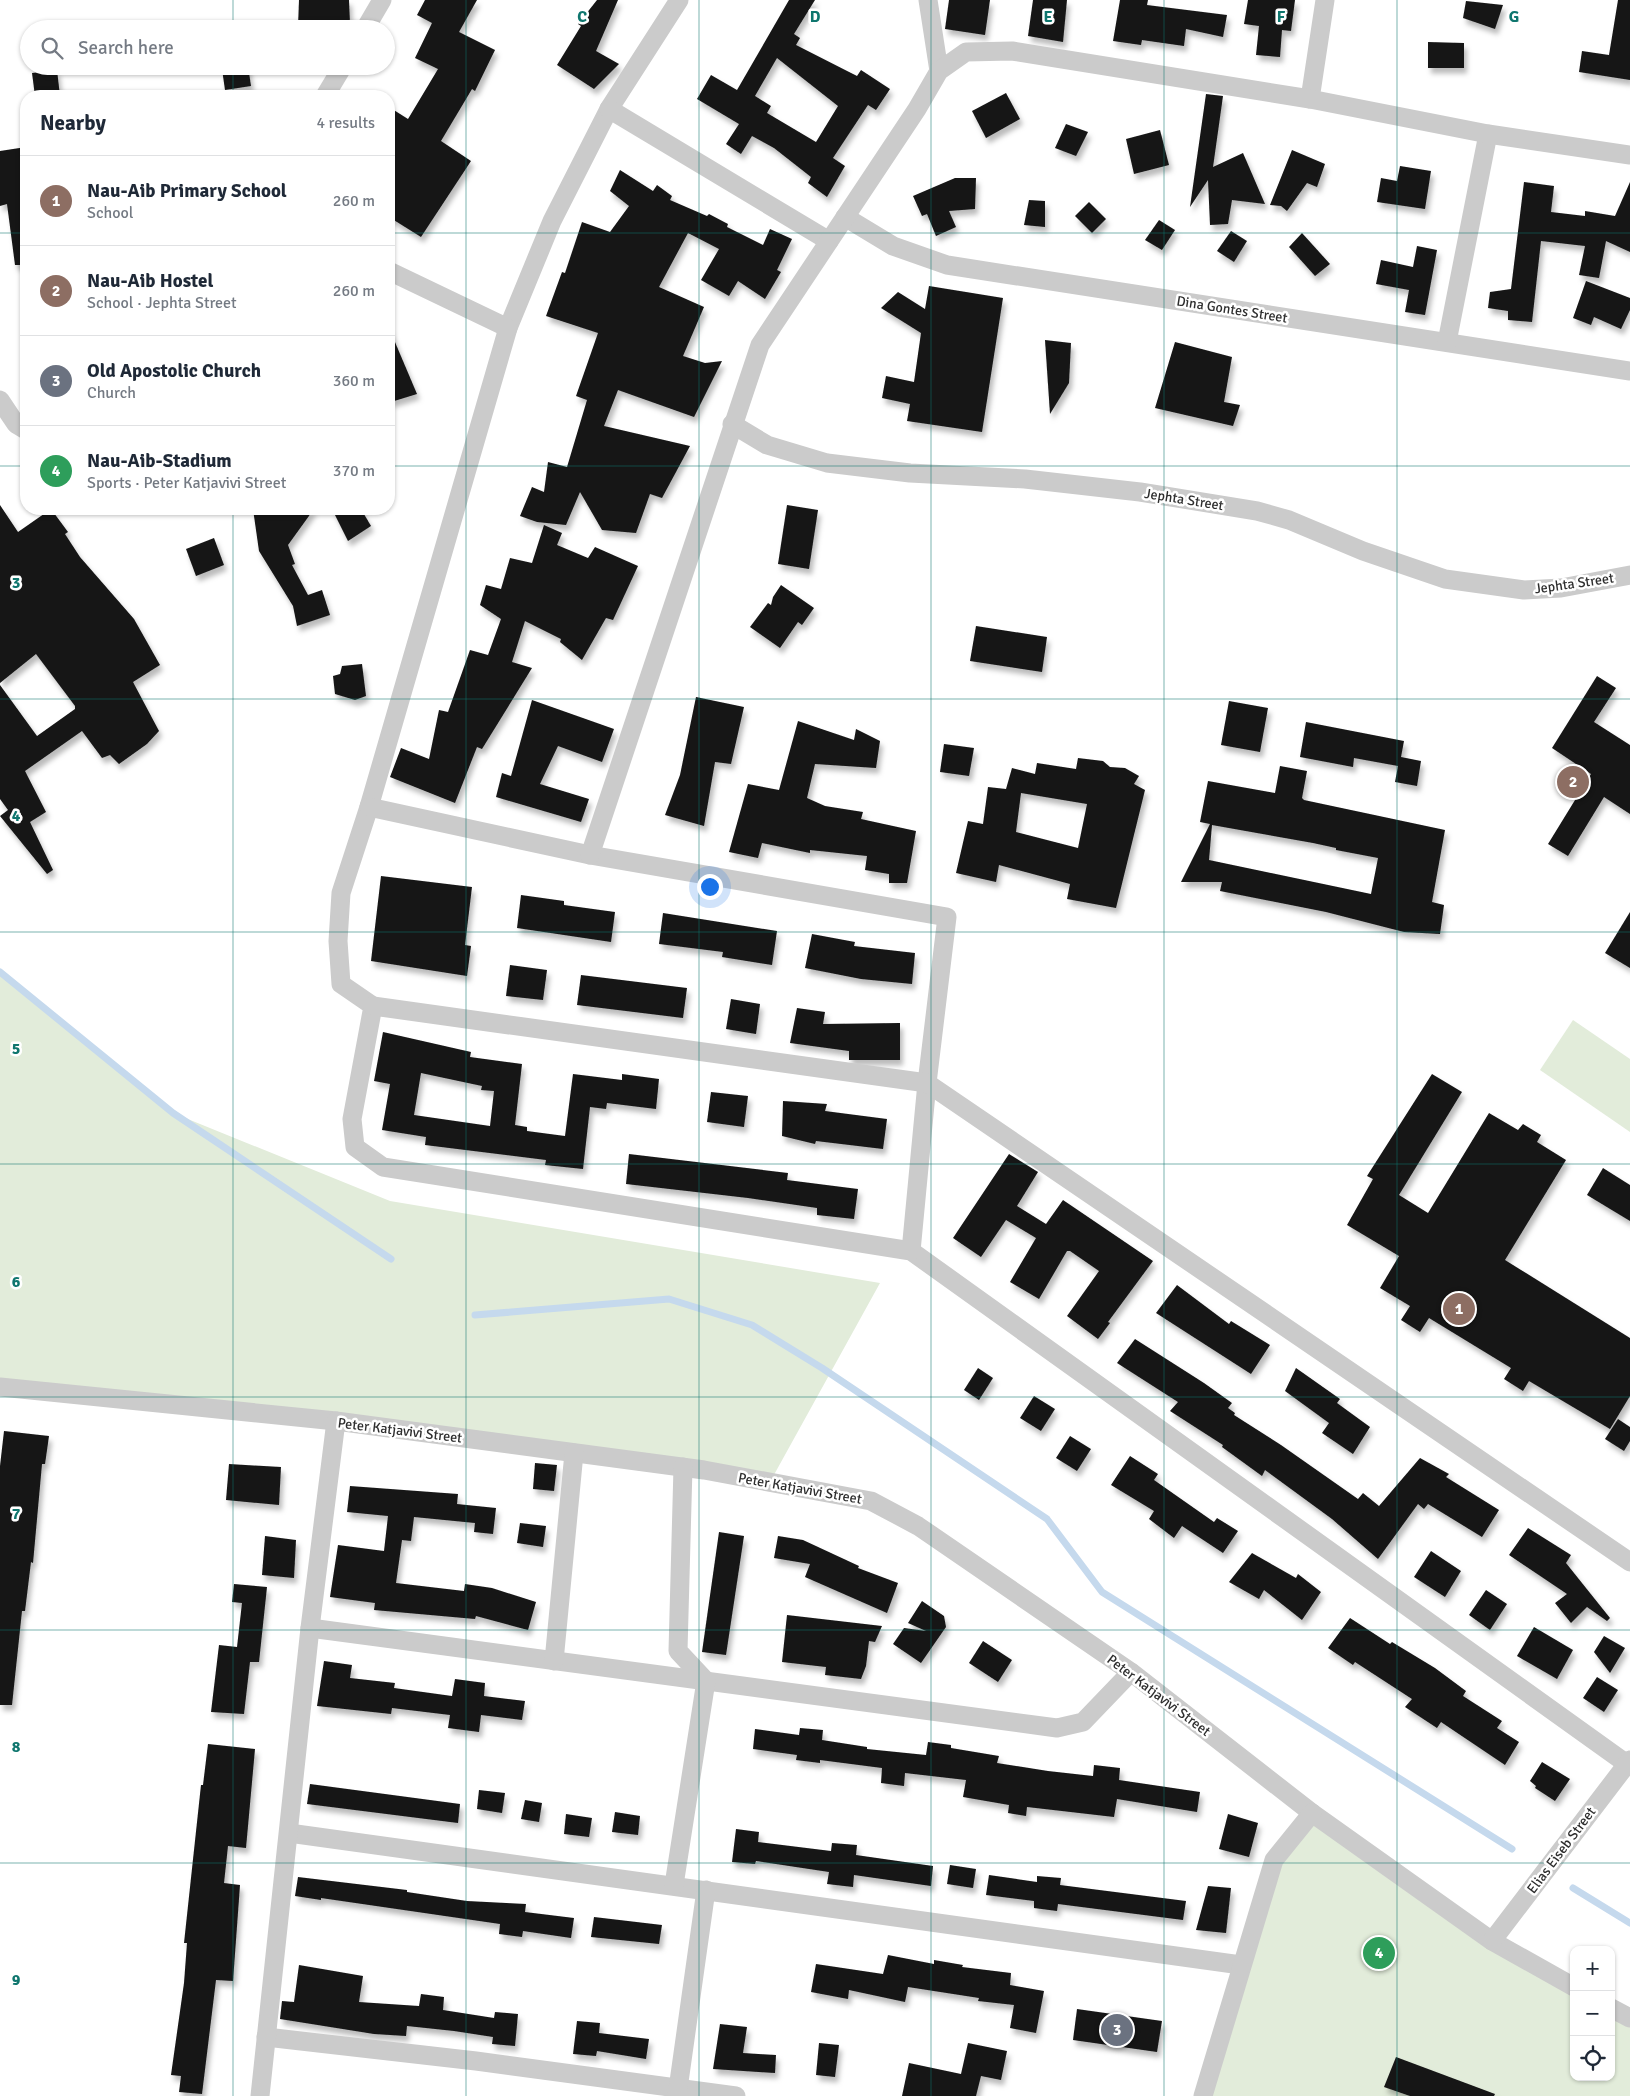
<!DOCTYPE html>
<meta charset="utf-8">
<style>
body{margin:0;font-family:Signika,sans-serif;background:#f6f6f7;color:#1f2937}
.controls{position:absolute;right:15px;bottom:15px;display:grid;overflow:hidden;border-radius:10px;box-shadow:0 1px 4px #0004}
.controls button{width:45px;height:45px;display:grid;place-items:center;padding:0;border:0;border-bottom:1px solid #e0e1e3;background:#fff;color:#1f2937;font:25px sans-serif}
.you{position:absolute;left:709px;top:886px;width:18px;height:18px;margin:-12px;border:4px solid #fff;border-radius:50%;background:#1a73e8;box-shadow:0 0 0 8px #1a73e833}
.badge{display:grid;place-items:center;width:32px;height:32px;border-radius:50%;background:#7c3aed;color:#fff;font-size:16px;font-weight:700}
.pin{position:absolute;translate:-50% -50%;border:2px solid #fff;box-shadow:0 1px 5px #0006}
.list{margin:0;padding:0;list-style:none}
h2{display:flex;justify-content:space-between;align-items:center;height:65px;margin:0;padding:0 20px;font-size:21px}
h2 small{font-size:16px;font-weight:400;color:#747a83}
.list li{display:grid;grid-template-columns:32px 1fr auto;gap:15px;align-items:center;box-sizing:border-box;height:90px;padding:0 20px;border-top:1px solid #e0e1e3}
.list b{display:block;font-size:19px;white-space:nowrap}
.list p{margin:0;font-size:16px;white-space:nowrap;color:#747a83}
.list em{font-size:16px;font-style:normal;color:#747a83}
.icon{flex:none;width:28px;height:28px;fill:none;stroke:currentColor;stroke-width:2;stroke-linecap:round;stroke-linejoin:round}
.map{position:relative;flex:none;width:1630px;height:2096px;overflow:hidden}
.search{position:absolute;background:#fff;box-shadow:0 1px 4px #0004;left:20px;top:20px;width:375px;height:55px;display:flex;align-items:center;gap:12px;box-sizing:border-box;padding:0 18px;border-radius:28px;color:#747a83;font-size:19px}
.panel{position:absolute;background:#fff;box-shadow:0 1px 4px #0004;left:20px;top:90px;width:375px;height:425px;border-radius:20px}
.map>svg:first-child{display:block}
</style>
<div class="map">
<svg width="1630" height="2096" viewBox="0 0 1630 2096">
<defs>
<filter id="shadow"><feDropShadow dx="3" dy="5.5" stdDeviation="2.5" flood-color="#0004"/></filter>
</defs>
<rect width="100%" height="100%" fill="#fff"/>
<g fill="#e2ecda">
<path d="M0,972l173,141 217,88 490,82 -110,199 -770,-95z"/>
<path d="M1573,1020l57,39v73l-90,-62z"/>
<path d="M1312,1813l262,174v90h37v-69l19,10v78h-427l71,-236z"/>
</g>
<g fill="none" stroke-linecap="round" stroke-linejoin="round">
<g stroke="#c5d9ed" stroke-width="7">
<path d="M0,972l173,141 218,146"/>
<path d="M475,1315l194,-16 83,26 70,43 225,151 55,73 410,257"/>
<path d="M1573,1888l57,35"/>
</g>
</g>
<g fill="#151515" fill-rule="evenodd" filter="url(#shadow)">
<path d="M299,0h50l1,24 -52,3z"/>
<path d="M425,0h52l-18,32 36,18 -20,41 -3,-2 -31,52 30,20 -50,76 -32,-20v-110l19,12 30,-50 -23,-11 17,-35 -15,-8z"/>
<path d="M597,0h21l-22,51 23,13 -25,25 -37,-24 24,-39 -3,-2z"/>
<path d="M789,0h26l-21,34 6,4 -4,7 61,31 4,-6 29,19 -14,21 -8,-5 -35,53 12,8 -18,31 -19,-14 3,-6 -37,-29 -22,-12 -11,18 -15,-10 13,-20 -42,-25 14,-24 26,15zM777,58l61,48 -22,36 -49,-29 4,-7 -16,-10z"/>
<path d="M949,0h41l-5,35 -40,-6z"/>
<path d="M1033,0h34l-4,42 -35,-6z"/>
<path d="M1120,0h28l-1,5 80,10 -4,22 -37,-8 -2,17 -42,-6 -1,5 -28,-4z"/>
<path d="M1248,0h47l-4,31 -9,-1 -2,27 -24,-2 3,-29 -15,-2z"/>
<path d="M1618,0h12v80l-51,-8 3,-21 27,4z"/>
<path d="M1466,1l37,4 -8,24 -32,-11z"/>
<path d="M1428,42l36,1v25h-36z"/>
<path d="M235,66h13l3,20 -26,4 -3,-21z"/>
<path d="M57,70l3,26h-25l-3,-23z"/>
<path d="M1006,93l14,26 -34,19 -14,-27z"/>
<path d="M1206,94l17,2 -10,71 30,-14 22,51 -33,-4 -4,24 -18,1 -2,-45 -18,27z"/>
<path d="M1066,124l22,8 -12,24 -21,-8z"/>
<path d="M1160,130l9,35 -35,9 -8,-35z"/>
<path d="M26,147v118h-11l-8,-61 -7,2v-55z"/>
<path d="M1292,150l33,14 -8,23 -10,-4 -20,28 -6,-5 -11,-1z"/>
<path d="M1400,166l31,5 -6,38 -48,-7 4,-24 16,3z"/>
<path d="M620,170l33,21 4,-6 15,11 -2,4 37,16 2,-2 19,10 -1,3 36,18 7,-16 22,10 -15,31 4,2 -16,27 -27,-18 -9,15 -28,-16 18,-31 -31,-16 -29,54 45,20 -21,49 22,7 17,-2 -28,56 -76,-27 -14,36 86,20 -28,52 -12,-4 -14,39 -34,-3 -22,-38 -14,33 -29,-3 -17,-6 12,-29 12,5 4,-30 19,5 20,-67 -11,-4 22,-63 -52,-17 16,-44 3,1 17,-51 28,10 19,-26 -19,-15z"/>
<path d="M955,178h21l-1,31 -26,2 7,16 -20,9 -9,-22 -5,2 -9,-20z"/>
<path d="M1524,182l30,4 -3,26 34,4v-5l30,5 15,-34v70l-24,-11 -7,37 -20,-3 6,-29 -44,-5 -9,81 -24,-2v-9l-20,-3 2,-16 21,-3z"/>
<path d="M1029,200l16,1v26l-21,-2z"/>
<path d="M1089,202l17,17 -14,14 -17,-17z"/>
<path d="M1159,220l16,10 -13,20 -17,-10z"/>
<path d="M1231,231l16,10 -13,21 -17,-11z"/>
<path d="M1302,233l28,31 -15,12 -26,-29z"/>
<path d="M1417,246l20,4 -12,65 -20,-3 4,-22 -33,-6 5,-24 32,7z"/>
<path d="M1586,281l44,17v12l-9,19 -27,-12 -3,8 -18,-7z"/>
<path d="M929,286l74,12 -21,134 -75,-11 3,-17 -28,-6 4,-22 28,6 7,-49 -40,-25 17,-16 27,17z"/>
<path d="M389,328l28,66 -26,8 -2,-10z"/>
<path d="M1045,340l26,3 -2,40 -19,31z"/>
<path d="M1175,342l57,15 -8,45 16,3 -7,21 -78,-18z"/>
<path d="M0,505l18,27 33,-23 17,23 -3,2 15,23 54,62 26,46 -27,17 26,49 -12,13 -28,20 -9,-9 -8,3 -20,-27 -57,40 21,41 -16,10 23,48 -6,4 -47,-58 8,-6 -8,-11v-114l37,51 38,-27v-3l-39,-52 -36,29z"/>
<path d="M787,505l31,5 -9,59 -31,-5z"/>
<path d="M253,509h61l-26,36 7,19 -3,1 16,30 14,-5 8,25 -33,11 -4,-20 -34,-55z"/>
<path d="M332,509h29l10,17 -23,15z"/>
<path d="M544,525l18,8 -5,12 31,13 7,-11 43,19 -25,54 -7,-2 -24,42 -22,-18 1,-3 -36,-18 -13,41 20,6 -50,81 -5,-2 -22,56 -65,-26 11,-29 28,11 10,-49 9,2 22,-62 18,5 13,-36 -21,-14 6,-20 15,4 9,-31 22,5z"/>
<path d="M214,538l10,27 -28,11 -10,-27z"/>
<path d="M781,585l33,23 -12,17 -4,-3 -18,26 -30,-21 18,-24 3,2 2,-8z"/>
<path d="M976,626l71,11 -5,35 -72,-11z"/>
<path d="M362,664l4,32 -11,4 -20,-6 -2,-18 7,-2 2,-8z"/>
<path d="M1597,676l19,12 -22,34 36,23v69l-26,-17 -36,59 -20,-12 43,-70 -39,-26z"/>
<path d="M696,697l48,10 -13,57 -16,-2 -11,64 -39,-11 15,-40z"/>
<path d="M532,700l82,29 -12,33 -44,-16 -18,38 49,15 -8,23 -85,-25 6,-24 9,3z"/>
<path d="M1229,701l39,7 -8,44 -39,-7z"/>
<path d="M798,721l56,19 2,-11 24,12 -4,27 -61,-4 -8,34 18,8 38,6 -2,7 55,12 -9,52h-18v-9l-24,-4 2,-14 -57,-6v3l-48,-10 -4,15 -29,-6 19,-68 31,6z"/>
<path d="M1306,722l98,19 -3,16 20,4 -4,25 -22,-4 3,-16 -44,-8 -1,9 -53,-10z"/>
<path d="M944,744l30,4 -5,28 -29,-4z"/>
<path d="M1078,758l25,3 7,6 15,1 14,8 -5,8 11,6 -29,118 -49,-9 3,-15 -71,-19 -3,17 -40,-9 12,-52 15,3 5,-37 18,2 6,-21 23,6 2,-11 39,6zM1021,793l66,11 -9,44 -62,-16z"/>
<path d="M1280,766l27,5 -5,27 2,2 141,30 -13,72 12,3 -4,29 -36,-2 -78,-20 -106,-21 2,-9h-41l29,-58 -10,-2 8,-41 67,12zM1212,825l101,18 23,5v2l42,8 -7,36 -162,-34z"/>
<path d="M381,876l91,11 -7,58 6,1 -4,30 -96,-15z"/>
<path d="M521,895l43,6v4l51,7 -4,30 -94,-14z"/>
<path d="M1630,912v56l-25,-15z"/>
<path d="M663,913l114,18 -5,34 -50,-8 1,-5 -64,-8z"/>
<path d="M812,934l43,8 -1,4 61,7 -3,31 -51,-5 -56,-11z"/>
<path d="M510,965l37,5 -4,30 -37,-4z"/>
<path d="M581,975l106,13 -4,30 -106,-13z"/>
<path d="M731,999l29,5 -4,30 -30,-5z"/>
<path d="M797,1008l28,4 -2,12 77,-1v37h-51v-9l-59,-8z"/>
<path d="M383,1032l88,20 -1,5 52,7 -7,61 12,2v4l38,5 8,-62 49,6v-6l37,5 -3,30 -49,-6 -1,6 -16,-2 -7,62 -38,-4 1,-5 -121,-15 1,-8 -44,-7 8,-46 -16,-3zM421,1073l61,13 -1,4 13,1 -4,35 -76,-11z"/>
<path d="M1432,1074l30,18 -63,103 29,18 61,-100 29,17 5,-6 18,11 -4,7 29,18 -61,100 125,78v58l-20,33 -81,-48 -6,10 -19,-12 7,-11 -82,-50 -9,14 -19,-12 9,-14 -30,-18 19,-32 -52,-31 26,-46 -6,-3z"/>
<path d="M711,1092l37,4 -4,31 -37,-5z"/>
<path d="M783,1101l44,3 -2,7 62,8 -4,30 -67,-8 -1,3 -33,-8z"/>
<path d="M629,1154l159,19 -1,7 71,9 -4,30 -37,-4v-7l-69,-10 -122,-14z"/>
<path d="M1009,1154l29,18 -21,34 29,18 17,-24 90,61 -45,61 2,1 -12,16 -31,-23 32,-45 -29,-20h-3l-28,48 -29,-17 26,-44 -30,-18 -25,37 -28,-19z"/>
<path d="M1603,1168l27,17v36l-43,-26z"/>
<path d="M1177,1285l52,39 2,-3 39,24 -19,29 -95,-61z"/>
<path d="M1135,1339l69,44 28,20 -4,5 7,5 -1,2 47,30 77,54 5,-6 16,13 41,-48 29,16 -3,3 53,33 -17,27 -54,-33 -4,5 -6,-5 -40,55 -46,-40 -67,-49 -3,6 -40,-29 1,-2 -53,-34 8,-9 -61,-39z"/>
<path d="M978,1368l15,10 -14,22 -15,-10z"/>
<path d="M1296,1368l44,31 -3,4 33,24 -17,27 -31,-21 7,-10 -44,-32z"/>
<path d="M1034,1396l21,13 -14,22 -21,-13z"/>
<path d="M1618,1419l12,8v14l-6,10 -19,-12z"/>
<path d="M4,1431l45,5 -4,28h-3l-9,99 -2,-1 -6,49h-3l-10,94h-12v-239z"/>
<path d="M1070,1436l21,13 -14,22 -21,-13z"/>
<path d="M1130,1456l28,18 -4,6 60,42 3,-4 21,13 -15,22 -41,-27 -8,12 -25,-19 5,-8 -43,-26z"/>
<path d="M535,1463l22,2 -3,26 -21,-2z"/>
<path d="M229,1464l52,3 -2,38 -53,-5z"/>
<path d="M350,1486l108,8 -1,10 39,4 -3,26 -19,-2 1,-9 -61,-6 -3,24 -9,-1 -6,43 68,8 1,-7 27,4 44,14 -8,28 -52,-14 -1,3 -101,-9 1,-7 -45,-6 8,-52 46,6 4,-35 -41,-4z"/>
<path d="M520,1523l26,3 -3,21 -26,-4z"/>
<path d="M1528,1528l43,27 -5,8 44,55 -3,3 -20,-14 -16,16 -16,-20 12,-9 -58,-39z"/>
<path d="M719,1532l25,4 -18,119 -24,-3z"/>
<path d="M265,1536l31,4 -2,38 -32,-3z"/>
<path d="M778,1536l25,4 56,26 -1,2 40,15 -11,30 -82,-36 5,-13 -36,-6z"/>
<path d="M1431,1551l30,20 -16,26 -31,-20z"/>
<path d="M1252,1553l44,25 2,-4 23,18 -19,28 -38,-30 -5,9 -30,-17z"/>
<path d="M234,1584l33,3 -8,75h-9l-6,52 -33,-2 8,-67 18,2 5,-44 -10,-1z"/>
<path d="M1486,1590l21,14 -17,26 -21,-15z"/>
<path d="M922,1601l22,15 2,11 -25,36 -28,-19 11,-16 22,3 -18,-8z"/>
<path d="M787,1615l95,11 -7,16 -6,-1 -3,25 -5,13 -36,-4 1,-8 -44,-5z"/>
<path d="M1350,1618l40,26 2,-2 43,26 31,23 -3,5 39,25 -5,7 22,14 -14,23 -64,-43 -4,6 -32,-21 7,-8 -57,-37 -2,3 -25,-17z"/>
<path d="M1534,1627l39,23 -16,29 -40,-23z"/>
<path d="M1604,1636l21,12 -15,25 -16,-21z"/>
<path d="M983,1641l29,19 -14,22 -29,-19z"/>
<path d="M324,1661l28,4 -2,13 45,5 -1,5 58,8 3,-17 30,4 -1,13 41,5 -3,19 -41,-5 -2,17 -31,-4 2,-13 -58,-7 -1,6 -74,-8z"/>
<path d="M1597,1677l21,13 -14,22 -21,-14z"/>
<path d="M800,1728l23,2 -1,10 45,7v2l59,6 2,-13 23,3v3l48,8 -2,7 51,8 45,5 1,-11 26,3 -1,12 81,12 -3,20 -80,-13 -3,18 -87,-10 -1,9 -18,-3 1,-8 -46,-8 3,-17 -61,-7 -1,13 -23,-3 1,-15 -62,-8v3l-24,-3 1,-5 -44,-6 2,-20 44,6z"/>
<path d="M208,1744l47,5 -9,99 -18,-2 -4,37 16,2 -7,96 -17,-1 -14,114 -23,-2 2,-16 -10,-1 13,-92 3,-40h-3l17,-158h2z"/>
<path d="M1542,1762l28,17 -15,22 -20,-13 1,-2 -6,-5z"/>
<path d="M310,1784l150,20 -2,19 -151,-19z"/>
<path d="M479,1790l26,3 -3,20 -25,-4z"/>
<path d="M525,1800l17,3 -3,19 -18,-3z"/>
<path d="M615,1812l25,4 -2,19 -26,-3z"/>
<path d="M566,1814l26,4 -3,19 -25,-3z"/>
<path d="M1228,1814l30,9 -9,34 -30,-8z"/>
<path d="M736,1829l23,3 -1,10 73,9 1,-8 25,2 -1,10 77,11 -2,20 -77,-11 -1,12 -26,-3 2,-12 -73,-11 -1,3 -23,-2z"/>
<path d="M950,1865l26,4 -3,19 -26,-4z"/>
<path d="M989,1875l48,7v-6l24,2 -1,7 126,16 -3,19 -125,-16 -1,7 -23,-3v-7l-48,-6z"/>
<path d="M298,1877l109,13v2l60,9 59,3 -1,8 49,6 -3,20 -48,-7 -1,6 -23,-3 1,-10 -179,-26v2l-26,-4z"/>
<path d="M1208,1886l23,2 -5,45 -30,-3z"/>
<path d="M594,1917l68,8 -3,19 -68,-7z"/>
<path d="M888,1955l46,9v-4l29,5 -1,2 49,6 -1,12 34,6 -8,42 -26,-5 4,-23 -36,-4 1,-3 -71,-11 -3,15 -56,-12 -1,9 -37,-7 5,-28 67,10z"/>
<path d="M299,1965l64,11 -4,26 60,4 2,-12 23,3 -1,13 51,8 1,-6 23,2 -3,32 -23,-2 1,-7 -39,-6 -47,-5 -1,10 -32,-2 -94,-15 2,-18 12,1z"/>
<path d="M1077,2009l85,12 -5,31 -84,-12z"/>
<path d="M577,2021l23,2 -1,10 50,6 -3,20 -49,-8 -1,5 -23,-2z"/>
<path d="M720,2024l27,3 -4,26 33,2 -1,18 -62,-4z"/>
<path d="M819,2043l20,2 -4,32 -19,-2z"/>
<path d="M968,2043l39,8 -6,29 -20,-4 -5,20h-74l7,-33 52,11z"/>
<path d="M1396,2057l99,37 -1,2h-84l-26,-9z"/>
</g>
<g fill="none" stroke-linecap="round" stroke-linejoin="round">
<g stroke="#cbcbcb" stroke-width="19">
<path d="M679,0l-70,109 -57,112 -44,107 -139,479 -28,86 -3,48 3,43 32,22 -21,113 3,28 28,20 528,84 716,513"/>
<path d="M928,0l11,71"/>
<path d="M365,29l17,-29"/>
<path d="M325,96l18,-30"/>
<path d="M1310,99l15,-99"/>
<path d="M609,109l220,132"/>
<path d="M845,217l48,29 54,19 683,106"/>
<path d="M389,271l119,57"/>
<path d="M1447,342l41,-208"/>
<path d="M0,400l16,24 10,6"/>
<path d="M732,424l35,21 60,18 83,10 115,6 115,13 117,19 32,9 74,31 82,28 79,11 37,-2 69,-13"/>
<path d="M369,807l221,48 357,62 -20,166 -16,168"/>
<path d="M590,855l170,-510 157,-236 22,-38 27,-19 46,-1 298,48 178,35 142,21"/>
<path d="M373,1006l554,77 703,479"/>
<path d="M0,1387l336,34 368,49 167,31 47,25 213,146 181,141 180,128 82,46"/>
<path d="M310,1628l747,100 26,-6 48,-50"/>
<path d="M554,1661l20,-208"/>
<path d="M289,1833l952,132"/>
<path d="M674,1885l32,-204 -28,-30 5,-184"/>
<path d="M1492,1941l138,-181"/>
<path d="M1611,2008l19,10"/>
<path d="M266,2037l210,24 260,35"/>
<path d="M260,2096l50,-468 26,-207"/>
<path d="M677,2096l29,-206"/>
<path d="M1203,2096l71,-236 38,-47"/>
</g>
</g>
<path fill="none" stroke="#0f766e" stroke-width="1" stroke-opacity="0.55" d="M233,0v29M466,0v2096M699,0v2096M931,0v2096M1164,0v2096M1397,0v2096M233,66v30M0,233h26M389,233h1241M0,466h26M389,466h1241M233,509v1587M0,699h1630M0,932h1630M0,1164h1630M0,1397h1630M0,1630h1630M0,1863h1630"/>
<g text-anchor="middle" stroke-width="5" stroke-linejoin="round" paint-order="stroke">
<g font-size="14" fill="#2e2e2e" stroke="#fff">
<text transform="translate(1232 309) rotate(9)" y="5">Dina Gontes Street</text>
<text transform="translate(1184 499) rotate(9)" y="5">Jephta Street</text>
<text transform="translate(1574 583) rotate(-8)" y="5">Jephta Street</text>
<text transform="translate(400 1430) rotate(7)" y="5">Peter Katjavivi Street</text>
<text transform="translate(800 1488) rotate(10)" y="5">Peter Katjavivi Street</text>
<text transform="translate(1159 1695) rotate(37)" y="5">Peter Katjavivi Street</text>
<text transform="translate(1561 1850) rotate(-53)" y="5">Elias Eiseb Street</text>
</g>
</g>
<g font-size="16" text-anchor="middle" font-weight="bold" fill="#0f766e" stroke="#fff" stroke-width="5" stroke-linejoin="round" paint-order="stroke">
<text x="582" y="22">C</text>
<text x="815" y="22">D</text>
<text x="1048" y="22">E</text>
<text x="1281" y="22">F</text>
<text x="1514" y="22">G</text>
<text x="16" y="588">3</text>
<text x="16" y="821">4</text>
<text x="16" y="1054">5</text>
<text x="16" y="1287">6</text>
<text x="16" y="1519">7</text>
<text x="16" y="1752">8</text>
<text x="16" y="1985">9</text>
</g>
</svg>
<div class="controls">
<button>+</button>
<button>−</button>
<button><svg class="icon" aria-label="locate" viewBox="0 0 24 24"><circle cx="12" cy="12" r="6"/><path d="M12 2v4M12 18v4M2 12h4M18 12h4"/></svg></button>
</div>
<div class="you"></div>
<div class="pin badge" style="left:1459px;top:1309px;background:#8d6e63">1</div>
<div class="pin badge" style="left:1573px;top:782px;background:#8d6e63">2</div>
<div class="pin badge" style="left:1117px;top:2030px;background:#6b7280">3</div>
<div class="pin badge" style="left:1379px;top:1953px;background:#2e9e5b">4</div>
<div class="search"><svg class="icon" aria-label="search" viewBox="0 0 24 24"><circle cx="10" cy="10" r="6"/><path d="M15 15l6 6"/></svg>Search here</div>
<section class="panel">
<h2>Nearby<small>4 results</small></h2>
<ul class="list">
<li><span class="badge" style="background:#8d6e63">1</span><div><b>Nau-Aib Primary School</b><p>School</p></div><em>260 m</em></li>
<li><span class="badge" style="background:#8d6e63">2</span><div><b>Nau-Aib Hostel</b><p>School · Jephta Street</p></div><em>260 m</em></li>
<li><span class="badge" style="background:#6b7280">3</span><div><b>Old Apostolic Church</b><p>Church</p></div><em>360 m</em></li>
<li><span class="badge" style="background:#2e9e5b">4</span><div><b>Nau-Aib-Stadium</b><p>Sports · Peter Katjavivi Street</p></div><em>370 m</em></li>
</ul>
</section>
</div>
